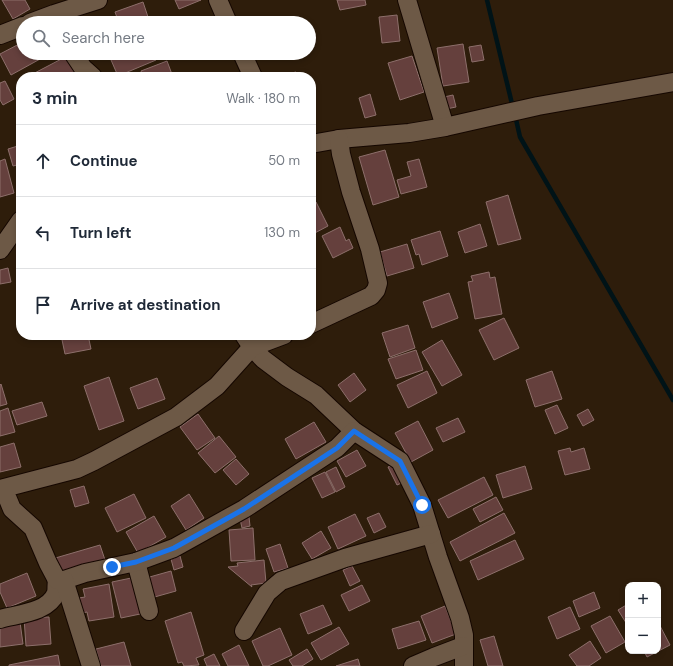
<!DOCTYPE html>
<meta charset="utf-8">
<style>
body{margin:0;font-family:"DM Sans",sans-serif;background:#f6f6f7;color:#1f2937}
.controls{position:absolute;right:12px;bottom:12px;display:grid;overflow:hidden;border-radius:8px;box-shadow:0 2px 6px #0003}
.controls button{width:36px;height:36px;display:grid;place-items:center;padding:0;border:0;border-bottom:1px solid #e0e1e3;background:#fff;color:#1f2937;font:20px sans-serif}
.stop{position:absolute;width:12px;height:12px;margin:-9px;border:3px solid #1a73e8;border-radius:50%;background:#fff}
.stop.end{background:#1a73e8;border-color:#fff;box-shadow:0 1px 4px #0008}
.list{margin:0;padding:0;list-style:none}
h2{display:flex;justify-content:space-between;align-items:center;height:52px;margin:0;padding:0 16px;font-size:17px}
h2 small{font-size:13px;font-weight:400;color:#747a83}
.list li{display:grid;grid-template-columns:26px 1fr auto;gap:12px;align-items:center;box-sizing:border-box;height:72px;padding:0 16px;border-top:1px solid #e0e1e3}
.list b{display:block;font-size:15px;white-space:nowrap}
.list em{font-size:13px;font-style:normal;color:#747a83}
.icon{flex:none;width:22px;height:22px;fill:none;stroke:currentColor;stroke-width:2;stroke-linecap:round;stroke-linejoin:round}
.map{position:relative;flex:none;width:673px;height:666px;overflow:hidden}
.search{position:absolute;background:#fff;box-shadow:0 2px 6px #0003;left:16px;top:16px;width:300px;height:44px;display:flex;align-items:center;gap:10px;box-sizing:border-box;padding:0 14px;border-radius:22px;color:#747a83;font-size:15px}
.panel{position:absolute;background:#fff;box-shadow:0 2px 6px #0003;left:16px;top:72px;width:300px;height:268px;border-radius:16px}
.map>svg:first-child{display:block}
</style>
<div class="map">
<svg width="673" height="666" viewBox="0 0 673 666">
<rect width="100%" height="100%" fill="#2e1d0b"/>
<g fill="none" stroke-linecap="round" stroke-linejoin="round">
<g stroke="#001317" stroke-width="4.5">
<path d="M487,0l26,108"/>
<path d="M515,115l5,22 153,263"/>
</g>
</g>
<g fill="#65403d" stroke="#8d6f6b">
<path d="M2,0h23l5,9 -17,10z"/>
<path d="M175,0h26l-22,9z"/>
<path d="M337,0h28l1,5 -26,5z"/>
<path d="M143,2l7,21h-31l-4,-11z"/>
<path d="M397,15l3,26 -18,2 -3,-26z"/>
<path d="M23,42v11h28l-40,22 -11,-21z"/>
<path d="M463,44l6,38 -26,4 -6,-38z"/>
<path d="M481,45l3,15 -12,2 -3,-15z"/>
<path d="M108,53h45l3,7 -38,16z"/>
<path d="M69,55l11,22h-53z"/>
<path d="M412,56l12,36 -24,8 -12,-37z"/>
<path d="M167,61l6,16h-30l-2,-6z"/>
<path d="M296,72l1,5h-23z"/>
<path d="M5,81l9,18 -11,6 -3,-5v-17z"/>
<path d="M370,94l6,21 -11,3 -6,-20z"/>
<path d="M453,95l3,12 -10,2 -2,-12z"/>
<path d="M21,145v19l-8,2 -5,-17z"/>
<path d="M385,150l14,47 -26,8 -14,-48z"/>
<path d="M5,159l9,34 -14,4v-36z"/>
<path d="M419,159l8,28 -26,7 -4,-14 14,-4 -4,-14z"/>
<path d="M508,195l13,44 -23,6 -12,-43z"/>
<path d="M316,202l12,24 -17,9v-31z"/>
<path d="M480,224l7,22 -22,7 -7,-21z"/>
<path d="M340,227l6,14 3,-2 4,9 -20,10 -11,-22z"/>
<path d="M440,231l8,25 -26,9 -3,-11 -3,1 -5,-15z"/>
<path d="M407,244l7,24 -27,8 -7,-24z"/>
<path d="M8,268l3,14 -11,2v-14z"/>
<path d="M489,272l1,6 5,-1 7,37 -27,5 -7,-37 5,-1 -2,-5z"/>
<path d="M449,293l9,25 -26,10 -9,-26z"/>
<path d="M504,318l15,30 -25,12 -15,-30z"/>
<path d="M408,325l7,23 -25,9 -8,-24z"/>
<path d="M61,335h27l3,14 -26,5z"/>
<path d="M442,340l20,35 -20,11 -20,-34z"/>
<path d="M416,350l7,20 -27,9 -8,-20z"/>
<path d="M427,371l10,22 -29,15 -11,-23z"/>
<path d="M552,371l10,28 -27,8 -9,-27z"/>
<path d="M354,373l12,17 -16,12 -12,-17z"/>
<path d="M109,377l15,44 -25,9 -15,-44z"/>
<path d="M157,378l8,21 -27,10 -8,-21z"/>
<path d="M1,384l6,20 -7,2v-21z"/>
<path d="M42,402l5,14 -30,9 -5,-14z"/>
<path d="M557,405l11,23 -13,6 -10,-24z"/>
<path d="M8,408l7,24 -15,4v-25z"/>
<path d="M588,409l6,11 -11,6 -6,-11z"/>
<path d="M198,414l17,24 -18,12 -17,-23z"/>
<path d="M458,418l7,14 -22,10 -7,-14z"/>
<path d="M418,421l15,29 -22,12 -16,-29z"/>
<path d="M314,422l12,20 -30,17 -11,-20z"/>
<path d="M219,436l17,21 -21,16 -17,-20z"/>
<path d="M14,443l7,24 -21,5v-25z"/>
<path d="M570,448l1,4 13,-4 6,21 -25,6 -7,-24z"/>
<path d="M357,450l9,16 -20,11 -9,-16z"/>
<path d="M236,459l13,15 -13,11 -13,-15z"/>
<path d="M397,463l9,18 -9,4 -9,-18z"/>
<path d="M525,466l7,23 -29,9 -7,-23z"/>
<path d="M336,467l9,20 -9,5 -10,-20z"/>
<path d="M325,472l10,20 -13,6 -10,-20z"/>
<path d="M484,477l9,18 -45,23 -10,-18z"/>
<path d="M84,486l5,17 -14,4 -5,-17z"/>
<path d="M134,494l12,24 -29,14 -12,-24z"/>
<path d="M189,494l15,24 -18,12 -15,-24z"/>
<path d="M496,497l7,13 -23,12 -7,-13z"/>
<path d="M379,513l7,14 -12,6 -7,-15z"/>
<path d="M504,513l11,20 -55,28 -10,-19z"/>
<path d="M355,514l11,22 -28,13 -10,-22z"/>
<path d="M154,516l12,21 -28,16 -12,-21z"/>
<path d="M249,517l1,9 -8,2 -2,-9z"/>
<path d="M253,528l2,32 -24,1 -2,-31z"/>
<path d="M321,531l10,17 -19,11 -10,-16z"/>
<path d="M515,540l9,19 -46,21 -8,-19z"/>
<path d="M280,544l8,24 -14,4 -8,-23z"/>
<path d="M100,545l5,15 -49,14 -4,-15z"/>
<path d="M180,556l3,11 -9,3 -3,-11z"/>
<path d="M264,560l2,23 -15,2 1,2 -24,-20 10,-1 -1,-3z"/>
<path d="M352,566l8,15 -10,5 -7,-16z"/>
<path d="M171,571l5,20 -25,7 -5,-20z"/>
<path d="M27,573l9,23 -29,12 -7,-16v-8z"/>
<path d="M136,577l9,36 -24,5 -9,-36z"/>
<path d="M109,584l5,33 -25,4 -2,-9 -5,1 -3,-15 6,-1 -2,-8z"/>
<path d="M362,585l8,16 -21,10 -8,-16z"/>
<path d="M594,592l6,16 -21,9 -6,-16z"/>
<path d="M628,604v22l-10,-16z"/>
<path d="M323,605l9,19 -24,10 -8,-20z"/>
<path d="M445,606l11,28 -24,9 -11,-27z"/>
<path d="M570,607l10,22 -23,10 -9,-22z"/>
<path d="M191,612l13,43 -8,3 3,7 -15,1 -2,-4 -4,1 -13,-42z"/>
<path d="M610,616l15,26 -19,11 -15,-27z"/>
<path d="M49,617l2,27 -25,2 -2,-28z"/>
<path d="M419,621l7,19 -28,9 -6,-20z"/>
<path d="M20,622l3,22 -23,3v-23z"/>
<path d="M658,622l12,23 -23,12 -3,-6h14z"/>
<path d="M339,627l10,17 -28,16 -10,-17z"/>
<path d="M280,628l12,27 -24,11h-5l-11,-25z"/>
<path d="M494,636l9,30h-15l-8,-26z"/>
<path d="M590,641l11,17 -12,8h-12l-8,-11z"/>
<path d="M124,642l7,24h-30l-5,-17z"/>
<path d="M239,645l10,21h-21l-6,-12z"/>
<path d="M307,649l6,10 -11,7h-9l-4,-6z"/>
<path d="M214,654l6,12h-13l-3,-7z"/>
<path d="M58,655l2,11h-51v-1z"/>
<path d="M358,659l2,7h-24z"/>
</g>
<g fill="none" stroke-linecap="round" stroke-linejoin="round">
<g stroke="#150700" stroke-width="20">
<g id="street">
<path d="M218,0l10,23"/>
<path d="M407,0l38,127"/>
<path d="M30,23l24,-9 44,-14"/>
<path d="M0,35l23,-9"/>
<path d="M73,53l10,15 10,9"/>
<path d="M242,53l11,24"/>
<path d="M311,144l28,-5 70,-6 36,-6 93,-21 135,-24"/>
<path d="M0,250l21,-30"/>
<path d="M311,324l60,-28 5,-6 2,-7 -8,-34 -19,-57 -10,-38 -2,-15"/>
<path d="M244,335l8,12 11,12 24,18 29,18 38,36 46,30 22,44 16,52 22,61 4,17v31"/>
<path d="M136,562l13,49"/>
<path d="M64,580l21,-7 51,-11 38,-14 70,-39 93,-61 17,-17"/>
<path d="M0,619c17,-5 48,-6 56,-26 1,-4 0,-9 1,-13"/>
<path d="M244,631l23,-38 14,-12 64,-23 86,-24"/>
<path d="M91,666l-27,-86h-7l-9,-17 -15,-35 -21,-19 -5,-12 -7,-8 77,-20 17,-8 82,-44 41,-31 35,-39 32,-12"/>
<path d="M413,666l21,-9 29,-11"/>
</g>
</g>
<use href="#street" stroke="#6d5946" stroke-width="18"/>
</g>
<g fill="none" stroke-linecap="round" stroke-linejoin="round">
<path stroke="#1a73e8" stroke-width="5" d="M112,567l24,-5 38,-14 70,-39 93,-61 17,-17 46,30 22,44"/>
</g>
</svg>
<div class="controls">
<button>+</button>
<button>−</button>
</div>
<div class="stop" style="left:422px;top:505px"></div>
<div class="stop end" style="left:112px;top:567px"></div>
<div class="search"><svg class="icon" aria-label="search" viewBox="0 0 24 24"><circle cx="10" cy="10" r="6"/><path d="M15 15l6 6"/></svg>Search here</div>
<section class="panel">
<h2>3 min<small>Walk · 180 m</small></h2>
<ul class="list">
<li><svg class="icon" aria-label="ahead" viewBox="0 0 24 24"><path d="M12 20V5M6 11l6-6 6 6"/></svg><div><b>Continue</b></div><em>50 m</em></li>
<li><svg class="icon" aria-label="left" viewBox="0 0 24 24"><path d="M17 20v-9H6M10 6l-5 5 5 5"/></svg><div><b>Turn left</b></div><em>130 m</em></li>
<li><svg class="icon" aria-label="arrive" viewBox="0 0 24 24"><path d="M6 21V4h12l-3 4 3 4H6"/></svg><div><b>Arrive at destination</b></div></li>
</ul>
</section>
</div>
